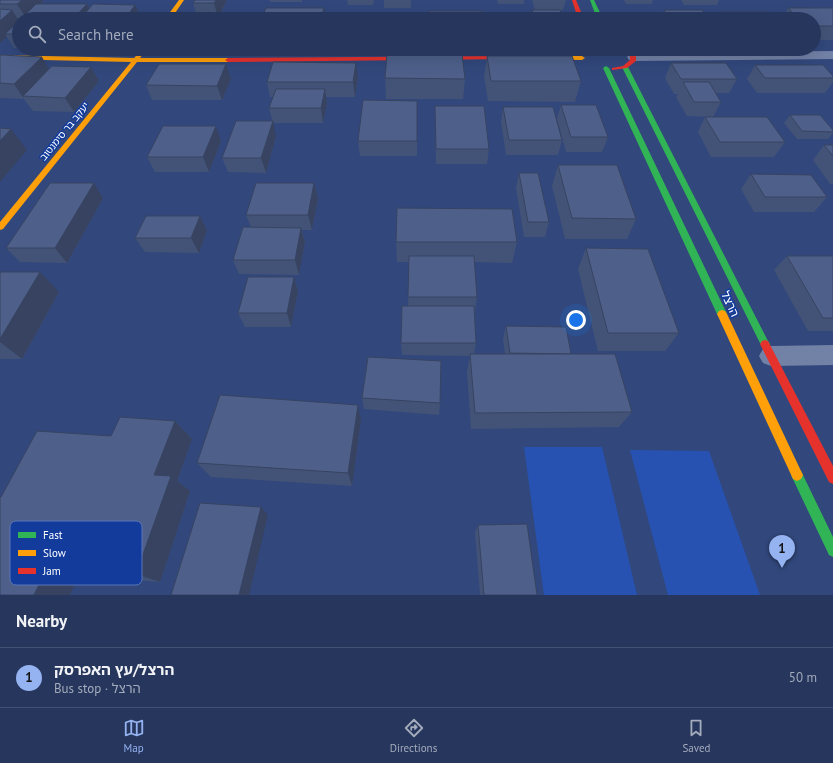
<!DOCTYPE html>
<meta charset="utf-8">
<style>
body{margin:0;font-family:"PT Sans","Noto Sans Hebrew",sans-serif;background:#324166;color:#f1f3f6}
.you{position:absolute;left:576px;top:320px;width:14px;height:14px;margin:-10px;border:3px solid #fff;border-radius:50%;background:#1a73e8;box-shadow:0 0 0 6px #1a73e833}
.badge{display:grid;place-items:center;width:26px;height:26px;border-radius:50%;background:#95b2f1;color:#111;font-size:13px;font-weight:700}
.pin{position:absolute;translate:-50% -33px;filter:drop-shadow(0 1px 2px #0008)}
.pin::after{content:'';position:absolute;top:21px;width:14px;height:12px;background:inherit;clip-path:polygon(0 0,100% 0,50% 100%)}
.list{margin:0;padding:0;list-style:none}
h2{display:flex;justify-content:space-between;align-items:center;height:52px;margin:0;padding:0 16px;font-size:17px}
h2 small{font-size:13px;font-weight:400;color:#a4abbc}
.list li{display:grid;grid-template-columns:26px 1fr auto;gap:12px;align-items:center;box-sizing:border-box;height:60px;padding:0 16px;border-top:1px solid #425072}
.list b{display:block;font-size:15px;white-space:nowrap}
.list p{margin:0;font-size:13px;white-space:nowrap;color:#a4abbc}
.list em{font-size:13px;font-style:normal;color:#a4abbc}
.icon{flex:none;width:22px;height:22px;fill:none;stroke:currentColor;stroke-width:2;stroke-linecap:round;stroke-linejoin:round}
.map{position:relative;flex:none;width:833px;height:595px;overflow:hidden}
.search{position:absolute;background:#26365d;box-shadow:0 4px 16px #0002;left:12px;right:12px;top:12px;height:44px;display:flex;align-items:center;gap:10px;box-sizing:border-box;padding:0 14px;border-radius:22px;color:#a4abbc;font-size:15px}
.sheet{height:112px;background:#26365d}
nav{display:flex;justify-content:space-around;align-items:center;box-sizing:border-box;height:56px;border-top:1px solid #425072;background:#26365d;font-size:11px;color:#a4abbc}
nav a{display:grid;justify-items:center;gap:2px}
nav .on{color:#95b2f1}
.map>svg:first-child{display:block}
</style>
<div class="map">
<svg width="833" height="595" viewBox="0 0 833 595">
<rect width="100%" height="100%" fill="#32487c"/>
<g fill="#2752b2">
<path d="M524,447h78l35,148h-93z"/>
<path d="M630,450l79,1 51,144h-92z"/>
</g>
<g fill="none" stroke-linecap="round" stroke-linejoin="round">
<g fill="#7281a6" fill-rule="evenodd">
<path d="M833,51v8l-199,2 -5,-1 -2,-3 2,-3 5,-1z"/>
<path d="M833,345v20l-62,1 -8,-3 -4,-7 4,-7 8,-3z"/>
</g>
<g fill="#30b455" fill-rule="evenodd">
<path d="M590,0h4l9,19h-6z"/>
<path d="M625,65l3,2 140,274 2,3 -2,3 -3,1 -3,-1 -140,-280z"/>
<path d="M606,66l3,2 118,246 -2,3h-6l-2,-3 -114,-246z"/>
<path d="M797,469l4,2 32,66v20l-4,-2 -38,-80 2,-4z"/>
</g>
<g fill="#ff9f0a" fill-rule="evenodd">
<path d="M179,0h5l-13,19h-6z"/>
<path d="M142,50l3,2 -5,6h88l3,2 -3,2h-91l-134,167 -3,1v-8l131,-160 -131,-3v-4l134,3z"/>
<path d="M508,56h74l3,2 -3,2 -76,-1v-2z"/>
<path d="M722,310l3,1 2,3 74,157 2,4 -2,4 -4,2 -4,-2 -76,-165 2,-3z"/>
</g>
<g fill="#e5322d" fill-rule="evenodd">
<path d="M572,0h4l8,19h-6z"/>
<path d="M625,49h6l5,5v7l-9,7 -15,2v-2l11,-2 7,-6v-6z"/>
<path d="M508,56l2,1v2l-282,3 -3,-2 3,-2z"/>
<path d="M765,340l3,1 65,125v18l-4,-2 -69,-138 2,-3z"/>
</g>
</g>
<g fill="#435377">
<path d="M0,0h44l-4,4h47l2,4 52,11 -124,-1 2,3v27h-5l-7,-11 -7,6z"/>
<path d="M227,0l-8,16h18l1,3h-49l8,-3 -4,-13z"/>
<rect x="270" y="0" width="32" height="2"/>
<path d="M347,0h27l-1,5h-25z"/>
<rect x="384" y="0" width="27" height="8"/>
<path d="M497,0h27v4h-26z"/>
<path d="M532,0h34l-3,10h-3l3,9h-31l-1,-2 1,-7h3z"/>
<path d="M624,0h29l-1,4h-26z"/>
<path d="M681,0h38l-2,5h-33z"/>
<path d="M788,8h45v32h-19v-21h-31z"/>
<path d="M664,10l44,9h-47z"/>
<path d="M720,12l56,7h-59z"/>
<path d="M0,55l49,14 42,-2 8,14 -25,31 -41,-1 -9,-12 -24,-1z"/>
<path d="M487,56l94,25 -6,21 -87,-1 -4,-25z"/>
<path d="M671,63l66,16 -8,14h-13l5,9 -8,15 -26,-1 -11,-19 2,-3h-4l-9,-16z"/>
<path d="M755,65l78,11v6l-8,11h-68l-10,-14z"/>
<path d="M358,77l-3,20h-29l1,7 -4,19h-50l-4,-15 4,-11h-3l-3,-15z"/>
<path d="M385,78l80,1 -2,20h-77z"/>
<path d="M231,79l-9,21h-70l-6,-15z"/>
<path d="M417,101v55h-57l-2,-15z"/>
<path d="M561,105l47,32 -6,15h-36l-9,-33z"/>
<path d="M435,106l54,43 -2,15h-51l-1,-43z"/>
<path d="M503,107l59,33 -4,15h-52l-5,-33z"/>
<path d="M790,115l43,15v3l-5,6h-31l-13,-16z"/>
<path d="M705,117l80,25 -11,15h-63l-13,-25z"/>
<path d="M276,136l-10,37 -38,-1 -6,-14z"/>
<path d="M221,141l-12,31h-54l-8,-15z"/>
<path d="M824,145h9v39h-3l-17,-24z"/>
<path d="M558,165l78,54 -9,20h-62l-13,-53z"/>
<path d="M519,173l30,49 -4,15h-21l-8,-49z"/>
<path d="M751,174l76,23 -13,15h-60l-13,-23z"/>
<path d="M314,183l4,15 -6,32h-10l3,12 -6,33 -60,-1 -6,-14 18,-33 -5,-12z"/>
<path d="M103,198l-36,65 -47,-1 -14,-14z"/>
<path d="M207,230l-8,23 -54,-1 -10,-14z"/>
<path d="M396,242h121l-5,21 -38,-1 3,35 -2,14h-1l2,32 -2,11h31l-2,-15 3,-13 65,28 61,58 -13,15 -148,2 -4,-57 3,-16 -68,-1 -1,-12 7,-37 1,-44h-12z"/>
<path d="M586,248l93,85 -14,18h-67l-20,-82z"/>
<path d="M787,256h46v75h-25l-34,-61z"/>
<path d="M0,272l59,20 -37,67h-22z"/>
<path d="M294,277l4,14 -7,36h-46l-7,-14z"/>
<path d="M362,398l78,5 -1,12 -75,-6z"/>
<path d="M361,420l-9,66 -141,-9 -14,-14z"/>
<path d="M175,421l17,18 -15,42 13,10 -30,91 -81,-7 -79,20 1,-98 110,-61z"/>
<path d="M478,525l59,70h-57l-5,-63z"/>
</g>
<g fill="#374361">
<path d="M22,0h22l-18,18 -9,-14z"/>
<path d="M216,0h11l-9,17 -4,-14z"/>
<path d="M87,4l7,14 -1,1h-20z"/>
<path d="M135,5l6,14h-16z"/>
<path d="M324,8l2,11h-5z"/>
<path d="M12,10l7,11 -14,13 2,3 -7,6v-22z"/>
<path d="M42,57l8,14 -27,25 1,3 -10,-15z"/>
<path d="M356,63l2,14 -3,20 -2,-15z"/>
<path d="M226,64l5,15 -9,21 -5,-14z"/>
<path d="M91,67l8,14 -25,31 -9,-14z"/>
<path d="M325,89l2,15 -4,19 -2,-15z"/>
<path d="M273,121l3,15 -10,37 -5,-15z"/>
<path d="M216,126l5,15 -12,31 -6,-15z"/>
<path d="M11,129l16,21 -27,32v-41z"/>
<path d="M94,183l9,15 -36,65 -12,-15z"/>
<path d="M314,183l4,15 -6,32 -4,-15z"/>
<path d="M200,216l7,14 -8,23 -8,-15z"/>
<path d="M301,228l4,14 -6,33 -4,-15z"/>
<path d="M40,272l19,20 -37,67 -22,-17v-3z"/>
<path d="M294,277l4,14 -7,36 -4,-14z"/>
<path d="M358,405l3,15 -9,66 -4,-13z"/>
<path d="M175,421l17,18 -15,42 13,10 -30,91 -24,-8 18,-99z"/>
<path d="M261,507l7,8 -19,80h-10z"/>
<path d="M48,566l31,9 -9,20h-36z"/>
</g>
<g fill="#4e608a" stroke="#374361">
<path d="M0,0h22l-5,4h-17z"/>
<path d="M195,0h21l-2,3h-21z"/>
<path d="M36,4h51l-14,15h-52z"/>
<path d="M93,4l42,1 -10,14h-45z"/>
<path d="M266,8h58l-3,11h-60z"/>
<path d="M788,8h45v18h-19v-7h-15z"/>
<path d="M0,9l12,1 -12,11z"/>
<path d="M532,10h28l3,9h-28z"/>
<path d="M664,10h38l6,9h-38z"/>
<path d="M429,11h53l1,8h-53z"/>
<path d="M720,12h50l6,7h-51z"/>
<path d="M496,13h30l1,6h-30z"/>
<rect x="378" y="15" width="31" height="4"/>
<path d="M191,16h46l-1,3h-47z"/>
<path d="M19,21v13h-14z"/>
<path d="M387,54h75l3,25 -80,-1z"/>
<path d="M0,55l42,2 -28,27 -14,-1z"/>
<path d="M487,56h85l9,25h-90z"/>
<path d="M273,62l83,1 -3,19h-86z"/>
<path d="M671,63h55l11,16h-56z"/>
<path d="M159,64h67l-9,22 -71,-1z"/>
<path d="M755,65h68l10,11v2h-68z"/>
<path d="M52,66l39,1 -26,31 -42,-2z"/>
<path d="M683,82h26l12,20h-27z"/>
<path d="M276,89h49l-4,19h-52z"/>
<path d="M363,100l54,1v40h-59z"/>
<path d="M561,105h35l12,32h-37z"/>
<path d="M435,106h49l5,43h-53z"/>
<path d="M503,107h50l9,33h-53z"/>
<path d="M790,115h30l13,15v2l-31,-1z"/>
<path d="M705,117h62l18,25h-65z"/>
<path d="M236,121h37l-12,37h-39z"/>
<path d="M163,126h53l-13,31h-56z"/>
<path d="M0,128l11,1 -11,12z"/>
<path d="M824,145h9v11z"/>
<path d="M558,165h59l19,54 -64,-1z"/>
<path d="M519,173h19l11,49h-21z"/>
<path d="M751,174l60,1 16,22h-62z"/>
<path d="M50,183h44l-39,65h-49z"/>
<path d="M256,183h58l-6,32h-62z"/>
<path d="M397,208l115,1 5,33h-121z"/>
<path d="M146,216h54l-9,22h-56z"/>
<path d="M243,227l58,1 -6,32h-62z"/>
<path d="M586,248l62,1 31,84h-71z"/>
<path d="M409,256h65l3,41h-69z"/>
<path d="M787,256h46v62h-10z"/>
<path d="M0,272h40l-40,67z"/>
<path d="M248,277h46l-7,36h-49z"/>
<path d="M402,306h72l2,37h-75z"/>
<path d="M506,326l60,1 5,27 -61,-1z"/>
<path d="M470,354h145l17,58 -157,1z"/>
<path d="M368,357l73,4 -1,42 -78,-5z"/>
<path d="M220,395l138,10 -10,68 -151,-10z"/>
<path d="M120,417l55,4 -21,54 17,1 -35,98 -88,-8 -14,29h-34v-98h1l36,-66 74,5z"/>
<path d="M200,503l61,4 -22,88h-68z"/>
<path d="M527,524l10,71h-53l-6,-70z"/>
</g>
<g text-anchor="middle" stroke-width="3" stroke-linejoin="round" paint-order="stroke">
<g font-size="10" fill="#fff" stroke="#123b9c">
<text transform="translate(64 131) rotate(-51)" y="4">יעקב בר סימנטוב</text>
</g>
<g font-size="12" fill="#fff" stroke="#123b9c">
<text transform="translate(730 304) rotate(65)" y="4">הרצל</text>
</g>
</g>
<rect x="10" y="521" width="132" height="64" rx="6" fill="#123b9c" stroke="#5976ba" stroke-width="1"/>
<rect x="18" y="532" width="18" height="6" fill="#30b455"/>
<rect x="18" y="550" width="18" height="6" fill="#ff9f0a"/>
<rect x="18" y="568" width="18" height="6" fill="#e5322d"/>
<g font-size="11" fill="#fff">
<text x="43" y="539">Fast</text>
<text x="43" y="557">Slow</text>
<text x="43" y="575">Jam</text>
</g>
</svg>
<div class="you"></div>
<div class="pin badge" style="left:782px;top:568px">1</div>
<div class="search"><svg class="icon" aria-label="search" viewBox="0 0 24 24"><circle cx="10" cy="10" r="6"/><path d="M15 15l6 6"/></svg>Search here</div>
</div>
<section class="sheet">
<h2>Nearby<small></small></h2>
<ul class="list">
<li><span class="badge">1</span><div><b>הרצל/עץ האפרסק</b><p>Bus stop · הרצל</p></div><em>50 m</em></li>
</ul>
</section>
<nav>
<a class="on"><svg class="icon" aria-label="map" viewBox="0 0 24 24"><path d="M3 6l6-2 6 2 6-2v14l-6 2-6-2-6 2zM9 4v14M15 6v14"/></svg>Map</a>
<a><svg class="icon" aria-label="directions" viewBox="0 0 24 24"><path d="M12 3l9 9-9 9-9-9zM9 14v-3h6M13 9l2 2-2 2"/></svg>Directions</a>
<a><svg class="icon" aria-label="saved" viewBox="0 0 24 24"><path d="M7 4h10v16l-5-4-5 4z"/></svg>Saved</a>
</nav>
